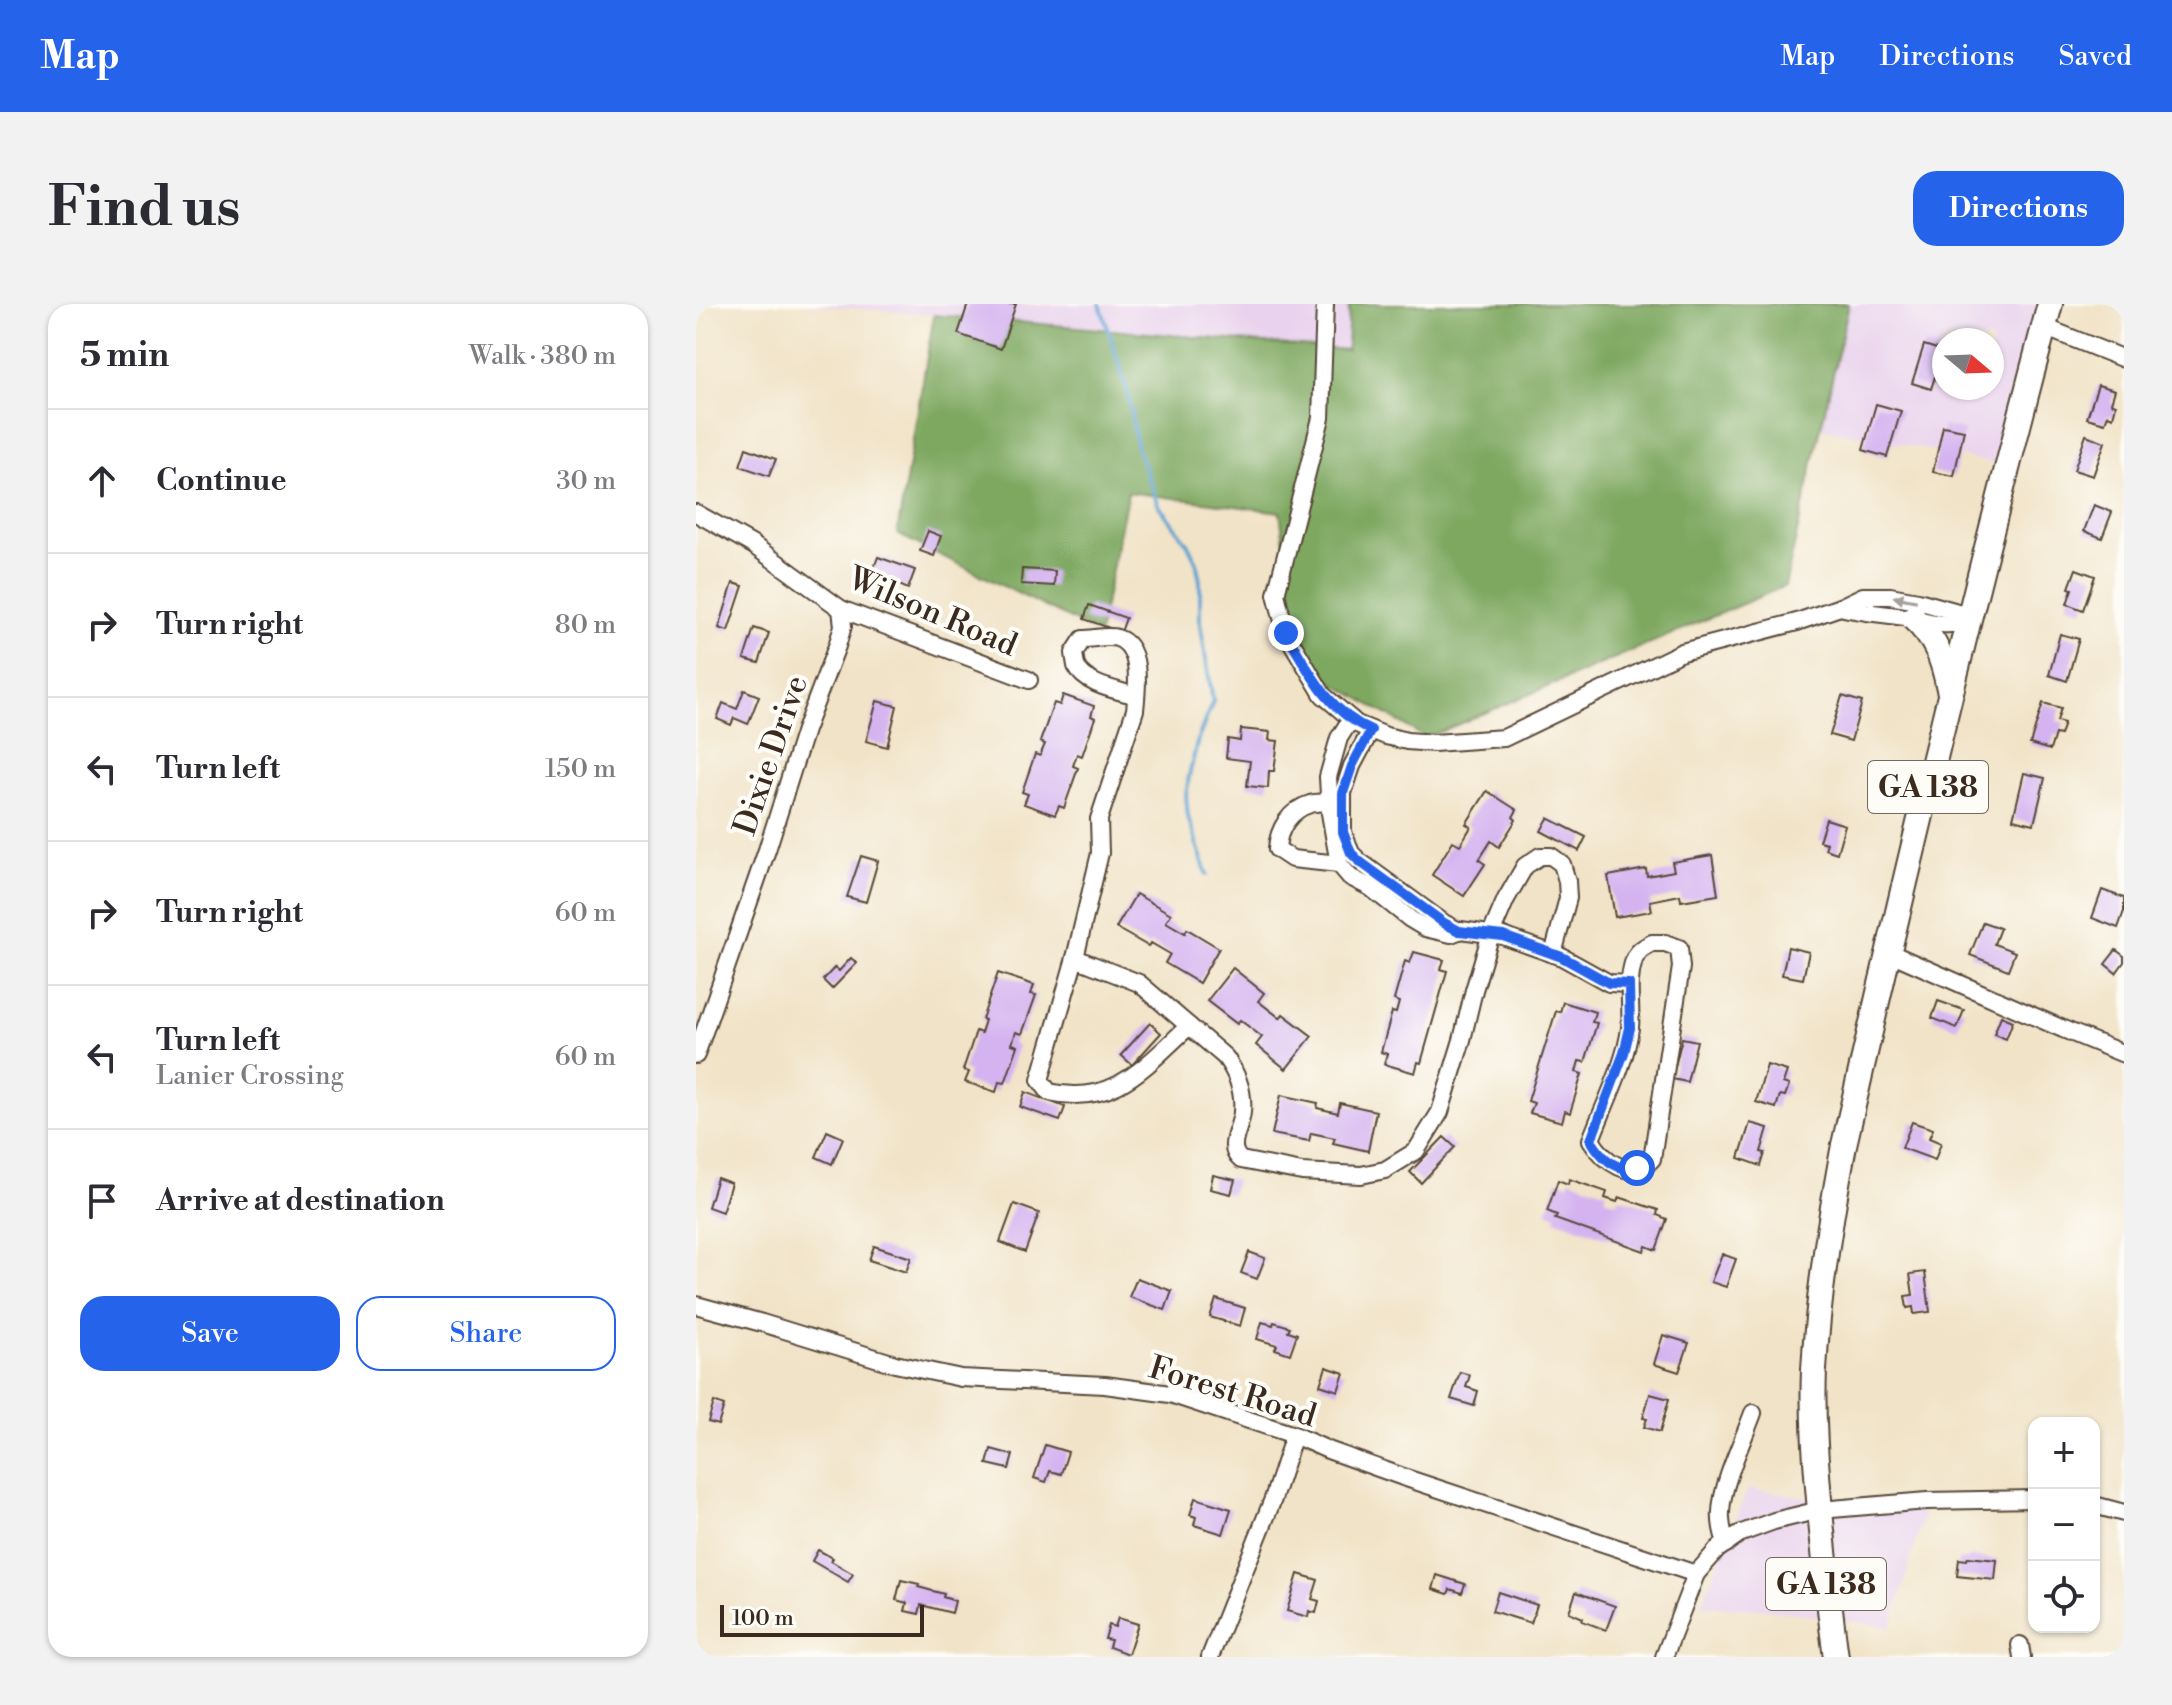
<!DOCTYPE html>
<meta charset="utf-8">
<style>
body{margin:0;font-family:"Libre Bodoni",serif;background:#f2f2f3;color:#2b2b33}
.controls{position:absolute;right:24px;bottom:24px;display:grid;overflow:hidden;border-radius:16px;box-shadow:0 2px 6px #0004}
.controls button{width:72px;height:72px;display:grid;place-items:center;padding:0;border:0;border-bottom:2px solid #e1e1e2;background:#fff;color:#2b2b33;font:40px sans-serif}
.compass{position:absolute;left:1236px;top:24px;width:72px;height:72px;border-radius:50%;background:#fff;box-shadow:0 2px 6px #0004;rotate:109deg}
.scale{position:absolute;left:24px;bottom:20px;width:204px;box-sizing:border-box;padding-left:8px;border:4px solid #3b2a1e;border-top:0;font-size:22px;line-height:28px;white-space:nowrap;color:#3b2a1e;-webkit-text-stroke:6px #fdfcf7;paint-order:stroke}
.stop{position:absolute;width:24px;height:24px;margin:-18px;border:6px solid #2563eb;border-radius:50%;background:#fff}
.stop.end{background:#2563eb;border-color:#fff;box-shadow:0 2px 8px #0008}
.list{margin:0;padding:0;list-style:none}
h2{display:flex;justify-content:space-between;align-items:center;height:104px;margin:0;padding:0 32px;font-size:34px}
h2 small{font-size:26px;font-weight:400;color:#7c7c81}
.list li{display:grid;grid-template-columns:52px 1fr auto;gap:24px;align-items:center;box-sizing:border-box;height:144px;padding:0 32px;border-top:2px solid #e1e1e2}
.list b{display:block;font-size:30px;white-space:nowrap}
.list p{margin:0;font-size:26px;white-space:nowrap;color:#7c7c81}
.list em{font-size:26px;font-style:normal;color:#7c7c81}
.actions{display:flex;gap:16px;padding:24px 32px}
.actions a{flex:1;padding:18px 0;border:2px solid #2563eb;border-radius:24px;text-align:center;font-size:28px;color:#2563eb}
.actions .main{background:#2563eb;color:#fff}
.icon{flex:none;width:44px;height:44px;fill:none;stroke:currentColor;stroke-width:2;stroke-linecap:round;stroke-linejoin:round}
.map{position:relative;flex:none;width:1428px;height:1353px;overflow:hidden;border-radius:24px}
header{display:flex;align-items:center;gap:48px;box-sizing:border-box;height:112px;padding:0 40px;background:#2563eb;color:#fff}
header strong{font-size:38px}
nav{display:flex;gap:44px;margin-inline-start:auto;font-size:28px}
.intro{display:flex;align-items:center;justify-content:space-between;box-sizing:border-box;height:192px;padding:0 48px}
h1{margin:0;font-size:56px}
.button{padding:20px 36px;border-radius:24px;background:#2563eb;color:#fff;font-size:28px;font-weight:700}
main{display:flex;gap:48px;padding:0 48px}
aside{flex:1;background:#fff;border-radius:24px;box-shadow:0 2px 6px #0004}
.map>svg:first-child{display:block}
</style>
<header>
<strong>Map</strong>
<nav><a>Map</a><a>Directions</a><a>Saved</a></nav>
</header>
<div class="intro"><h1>Find us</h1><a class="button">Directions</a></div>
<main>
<aside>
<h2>5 min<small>Walk · 380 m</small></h2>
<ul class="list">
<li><svg class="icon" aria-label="ahead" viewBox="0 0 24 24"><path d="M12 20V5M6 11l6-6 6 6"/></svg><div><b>Continue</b></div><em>30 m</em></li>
<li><svg class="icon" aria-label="right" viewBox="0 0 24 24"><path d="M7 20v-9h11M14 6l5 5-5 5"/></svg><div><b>Turn right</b></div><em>80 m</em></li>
<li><svg class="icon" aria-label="left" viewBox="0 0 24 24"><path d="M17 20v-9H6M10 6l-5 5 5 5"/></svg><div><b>Turn left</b></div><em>150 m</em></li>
<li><svg class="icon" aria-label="right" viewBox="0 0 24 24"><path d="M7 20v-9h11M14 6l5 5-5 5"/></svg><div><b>Turn right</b></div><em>60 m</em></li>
<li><svg class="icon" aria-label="left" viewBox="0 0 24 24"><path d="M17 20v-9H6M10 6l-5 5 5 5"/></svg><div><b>Turn left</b><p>Lanier Crossing</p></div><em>60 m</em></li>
<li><svg class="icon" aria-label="arrive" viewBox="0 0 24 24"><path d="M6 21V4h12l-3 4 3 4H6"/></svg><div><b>Arrive at destination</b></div></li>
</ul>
<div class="actions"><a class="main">Save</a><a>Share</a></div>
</aside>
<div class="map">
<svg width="1428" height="1353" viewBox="0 0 1428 1353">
<rect width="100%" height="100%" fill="#fdfcf7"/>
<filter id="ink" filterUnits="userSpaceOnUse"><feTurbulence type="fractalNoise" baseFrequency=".0125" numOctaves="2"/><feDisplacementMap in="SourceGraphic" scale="16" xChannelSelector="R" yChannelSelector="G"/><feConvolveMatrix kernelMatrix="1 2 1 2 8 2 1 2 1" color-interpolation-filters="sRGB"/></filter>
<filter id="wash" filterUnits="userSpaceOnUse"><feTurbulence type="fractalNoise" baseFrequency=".006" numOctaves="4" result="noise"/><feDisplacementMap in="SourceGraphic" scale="32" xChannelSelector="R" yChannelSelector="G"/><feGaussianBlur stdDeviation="1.8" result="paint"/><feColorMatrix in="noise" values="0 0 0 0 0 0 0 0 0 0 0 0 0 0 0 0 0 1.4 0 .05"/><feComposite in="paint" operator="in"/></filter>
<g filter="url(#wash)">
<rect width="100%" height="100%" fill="#f1e3c7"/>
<g fill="#e9d2ed" fill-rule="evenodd">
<path d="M107,0h546l-2,46 -413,-35z"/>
<path d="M1153,0h205l-40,163 -193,-39zM1248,36h48v48h-48z"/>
<path d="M1052,1185l176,24 -33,114 -116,-17 -74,-5z"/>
</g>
<path fill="#7ea860" stroke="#5c693f" stroke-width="2" d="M653,0h500l-64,282 -359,152 -126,-75 -20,-151 -152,-20 -29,141 -202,-99 37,-219 413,35z"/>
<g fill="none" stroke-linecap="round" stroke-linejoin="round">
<path stroke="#5ba2d1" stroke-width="4" d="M404,0l27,85 10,60 22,57 28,37 9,18 4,20v41l13,79 -15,38 -9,37 -3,20 2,21 19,58"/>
</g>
<g id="blocks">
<g fill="#d4b3f0">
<path d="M272,0h48l-15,45 -43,-15z"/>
<path d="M1228,41l19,6 -12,38 -19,-6z"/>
<path d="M1402,81l17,5 -4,13 5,2 -3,12 -5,-2 -3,8 -18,-5z"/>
<path d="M1180,100l25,7 -14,46 -24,-7z"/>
<path d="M1247,122l21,4 -10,46 -21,-4z"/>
<path d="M1390,131l19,7 -12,34 -19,-6z"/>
<path d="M50,144l30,11 -7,17 -29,-10z"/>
<path d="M1398,201l18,7 -10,26 -18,-7z"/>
<path d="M232,227l13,5 -7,20 -14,-5z"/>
<path d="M182,253l37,13 -7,19 -36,-16z"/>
<path d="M326,265l33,2 -1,15 -33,-2z"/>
<path d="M1380,265l19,7 -12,34 -16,-6 5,-15 -3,-1z"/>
<path d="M37,279l10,3 -15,45 -9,-3z"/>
<path d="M393,301l37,13 -5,14 -37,-13z"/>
<path d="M58,324l15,5 -10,30 -15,-4z"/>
<path d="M1364,330l19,5 -12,42 -18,-6z"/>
<path d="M48,386l15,6 -11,28 -14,-6 -3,7 -14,-6 6,-16 14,6z"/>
<path d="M367,391l31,11 -3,10 4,2 -13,38 -5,-2 -4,12 5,2 -14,40 -5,-2 -4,9 -31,-11 4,-10 -6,-2 13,-38 5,2 5,-12 -5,-2 14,-39 6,2z"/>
<path d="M1146,392l20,6 -11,39 -21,-6z"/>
<path d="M181,397l20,5 -10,41 -21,-6z"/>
<path d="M1347,399l18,5 -4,13 7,2 -4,12 -5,-1 -5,16 -20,-6z"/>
<path d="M545,425l29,3 -1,8 9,1 -4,30h-5l-1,17 -21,-2 3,-25 -24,-3 2,-19 12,2z"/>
<path d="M1328,469l21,5 -11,46 -21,-5z"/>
<path d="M791,487l30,19 -4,7 3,3 -17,27 -8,-6 -12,19 6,4 -21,32 -32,-21 21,-34 7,4 11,-18 -5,-3z"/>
<path d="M852,514l38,19 -7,14 -38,-20z"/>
<path d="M1130,515l19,6 -8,28 -12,-4 2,-6 -8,-2z"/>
<path d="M1016,551l6,40 -37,6 -1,-6 -30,6 2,10 -37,6 -7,-41 38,-7 1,7 27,-5 -2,-9z"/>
<path d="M165,552l17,5 -12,41 -19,-5z"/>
<path d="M1406,586l22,8v13l-6,17 -26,-10z"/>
<path d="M440,590l35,20 -5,8 19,11 2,-4 32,19 -20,35 -34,-20 5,-9 -19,-11 -3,3 -32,-18z"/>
<path d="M1287,618l17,6 -6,16 21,8 -7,18 -38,-15z"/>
<path d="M1092,643l21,5 -6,27 -21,-4z"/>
<path d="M1420,646l8,6v6l-8,11 -11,-9z"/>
<path d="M718,648l30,8 -3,9 6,2 -26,92 -3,-1 -3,11 -31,-9 3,-10 -6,-2 11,-40 4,1 3,-11 -5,-2 11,-39 5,2z"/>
<path d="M155,654l6,5 -25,26 -9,-9 12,-13 4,4z"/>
<path d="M537,664l31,25 -6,8 22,17 3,-4 29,22 -26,33 -30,-24 6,-8 -22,-17 -3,4 -30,-23z"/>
<path d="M302,669l36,12 -3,9 5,1 -14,39 -6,-2 -4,12 6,2 -13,37 -6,-1 -3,10 -31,-10 4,-10 -6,-2 13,-39 5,2 4,-13 -3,-1z"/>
<path d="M1242,697l26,9 -7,18 -25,-10z"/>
<path d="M867,698l32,10 -3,10 5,1 -12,39 -6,-1 -3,11 6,2 -12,39 -5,-2 -3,11 -32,-9 4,-10 -6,-2 28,-90 4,1z"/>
<path d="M1305,712l12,5 -7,18 -12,-5z"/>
<path d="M454,719l11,10 -29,32 -11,-10z"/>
<path d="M986,734l15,3 -10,41 -15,-3z"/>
<path d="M1071,761l20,6 -4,12 6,2 -4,11 -5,-1 -4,13 -20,-6z"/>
<path d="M329,788l40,15 -5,14 -40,-14z"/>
<path d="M585,791l37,8 -1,5 21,5 2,-10 36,8 -8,40 -35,-8 2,-5 -24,-5 -2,8 -37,-7z"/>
<path d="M1216,818l21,7 -4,9 12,5 -6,17 -33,-12z"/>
<path d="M1054,819l18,5 -7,24 4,1 -4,13 -22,-8z"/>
<path d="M131,827l16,7 -11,26 -16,-7z"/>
<path d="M748,833l11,10 -34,36 -11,-11z"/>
<path d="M517,871l22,5 -4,14 -21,-5z"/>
<path d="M21,874l14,5 -9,29 -14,-5z"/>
<path d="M873,875l38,13 -2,6 12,4 2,-5 39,13 -1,5 10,4 -11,31 -10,-4 -2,5 -89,-32 2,-4 -10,-4 11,-31 10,4z"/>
<path d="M318,900l25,9 -14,39 -25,-10z"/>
<path d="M178,942l37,12 -5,14 -37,-12z"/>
<path d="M553,948l16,6 -8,21 -16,-6z"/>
<path d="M1026,950l14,5 -10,28 -15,-5z"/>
<path d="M1229,968l5,40 -16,2 -1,-7 -6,1 -2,-12 8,-1 -3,-21z"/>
<path d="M441,974l35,13 -7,19 -36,-13z"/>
<path d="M520,995l29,9 -5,18 -30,-9z"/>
<path d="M566,1018l11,3 1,-3 16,5 -2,4 9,3 -7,20 -15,-5 2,-4 -20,-6z"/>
<path d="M967,1031l26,8 -10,29 -25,-8z"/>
<path d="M630,1063l18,6 -6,18 -18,-6z"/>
<path d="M764,1068l10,3 -4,12 12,4 -4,15 -23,-7z"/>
<path d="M954,1090l19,5 -9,33 -16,-5 3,-8 -4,-1z"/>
<path d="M18,1098l10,4 -6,19 -10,-3z"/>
<path d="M349,1141l23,7 -7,22 -11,-3 -4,11 -12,-4z"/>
<path d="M295,1145l22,6 -4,14 -22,-5z"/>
<path d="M499,1194l36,11 -8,25 -29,-9 2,-8 -6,-2z"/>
<path d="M122,1246l15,8 -2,3 22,13 -5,8 -36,-21z"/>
<path d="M1272,1253l29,3 -2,20 -38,-4 2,-17 8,1z"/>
<path d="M602,1270l20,6 -6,19 7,2 -3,12 -7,-2 -1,6 -21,-6z"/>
<path d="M741,1271l28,9 -3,9 -12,-4 -2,5 -15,-5z"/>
<path d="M205,1276l18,4 -1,3 26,7 -1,3 12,4 -3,12 -31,-8 -2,9 -14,-3 2,-8 -11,-3z"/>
<path d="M802,1288l39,13 -6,18 -39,-12z"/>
<path d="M880,1288l39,14 -9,24 -24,-9 1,-3 -14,-6z"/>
<path d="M422,1314l20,6 -10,30 -19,-7 2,-7 -6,-1 4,-14 6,2z"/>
</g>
</g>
</g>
<g filter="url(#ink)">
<use href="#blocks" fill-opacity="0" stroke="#564637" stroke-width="2"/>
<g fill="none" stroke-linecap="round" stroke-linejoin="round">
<g stroke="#564637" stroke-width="20">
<g id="minor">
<path d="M629,0l-4,114 -45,176 10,39 37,62 34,29 29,12 21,5 27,2 70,-5 178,-86 115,-30 43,-15 23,-11h27l28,5 36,10 14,11"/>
<path d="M1348,23l80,32"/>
<path d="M0,209l57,32 88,64 188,71"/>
<path d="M1144,303c24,6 47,7 71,11 26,5 30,9 57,4"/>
<path d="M440,392c-18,-6 -50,-10 -60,-30 0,-1 -2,-12 -2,-13l9,-14c10,0 25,-4 34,-1 26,8 20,52 18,72l-36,109 1,34 -25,105 -35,122 9,12c65,15 96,-26 140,-66"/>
<path d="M655,415l-12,19 -11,39 2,36 9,51 11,13 21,11 39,31 15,9 26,6 10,-4 42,6 59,21 47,26 20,1"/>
<path d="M675,426l-19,36 -9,27v39l8,21 8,8 85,62 15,8"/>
<path d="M633,498c-6,1 -13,0 -19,2 -20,6 -32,25 -33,45l15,10 47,5"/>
<path d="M956,639h13l14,5 2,19 -29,192c-21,24 -48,2 -61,-19 12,-33 35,-77 39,-112 2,-23 -4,-45 4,-68 4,-10 9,-12 18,-17z"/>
<path d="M1192,648l175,77 61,25"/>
<path d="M379,654l64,25 86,74c12,16 19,34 17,55 -1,17 -17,35 -1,48l61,12 59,3 24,-5 31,-19 24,-39 22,-72 12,-50 17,-56 15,-35 19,-33 15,-10h11l11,8 5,17 1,17 -15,56"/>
<path d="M0,751l71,-205 38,-120 32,-84 6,-20 -2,-17"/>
<path d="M0,1001l66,18 133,41 66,14 144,7 65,9 124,41 34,15 78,28 290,96"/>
<path d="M1398,1201l30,8"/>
<path d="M1030,1240c-3,-11 -6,-21 -5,-32 1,-29 22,-71 32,-99"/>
<path d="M1324,1341l2,12"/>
<path d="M514,1353l63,-158 21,-64"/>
<path d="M968,1353l32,-83 22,-25 21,-15 35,-13 46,-11 107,-9 107,-2"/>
</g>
</g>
<g stroke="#564637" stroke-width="28">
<g id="highway">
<path d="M1217,314c23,21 30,41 36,71"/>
<path d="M1140,1353c-7,-49 -11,-97 -16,-146 -4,-47 -8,-94 -6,-141 4,-76 16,-151 30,-225 64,-282 132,-562 206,-841"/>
</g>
</g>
<use href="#minor" stroke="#fff" stroke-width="16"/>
<use href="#highway" stroke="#fff" stroke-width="24"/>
</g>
<defs><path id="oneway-solid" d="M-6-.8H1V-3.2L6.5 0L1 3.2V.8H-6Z" transform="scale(2)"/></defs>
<use fill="#a79f9a" href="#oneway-solid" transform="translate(1209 295) rotate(-169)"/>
</g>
<g fill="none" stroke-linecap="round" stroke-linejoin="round" filter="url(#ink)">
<path stroke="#2563eb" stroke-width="10" d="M590,329c23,38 41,78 85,97l-19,36 -9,27v39l8,21 8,8 85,62 15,8 44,5 59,21 47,26 20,1 1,44 -6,25 -33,87c10,17 25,32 46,28"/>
</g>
<g text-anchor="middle" stroke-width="8" stroke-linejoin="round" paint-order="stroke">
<g fill="#fdfcf7" stroke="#75695f" stroke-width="2">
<rect x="1172" y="457" width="120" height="52" rx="6"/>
<rect x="1070" y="1254" width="120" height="52" rx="6"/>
</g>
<g font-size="30" font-weight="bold" fill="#3b2a1e">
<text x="1232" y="493">GA 138</text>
<text x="1130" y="1290">GA 138</text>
</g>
<g font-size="32" fill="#3b2a1e" stroke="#fdfcf7">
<text transform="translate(237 307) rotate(23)" y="11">Wilson Road</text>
<text transform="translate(74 451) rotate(-71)" y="11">Dixie Drive</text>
<text transform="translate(537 1087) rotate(17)" y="11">Forest Road</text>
</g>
</g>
</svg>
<div class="controls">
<button>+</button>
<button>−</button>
<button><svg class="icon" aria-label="locate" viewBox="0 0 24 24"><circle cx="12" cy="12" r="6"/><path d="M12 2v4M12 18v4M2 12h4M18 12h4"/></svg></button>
</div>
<svg class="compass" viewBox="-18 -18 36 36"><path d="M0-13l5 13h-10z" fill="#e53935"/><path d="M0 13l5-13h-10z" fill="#7c7c81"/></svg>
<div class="scale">100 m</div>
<div class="stop" style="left:941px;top:864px"></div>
<div class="stop end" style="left:590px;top:329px"></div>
</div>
</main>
